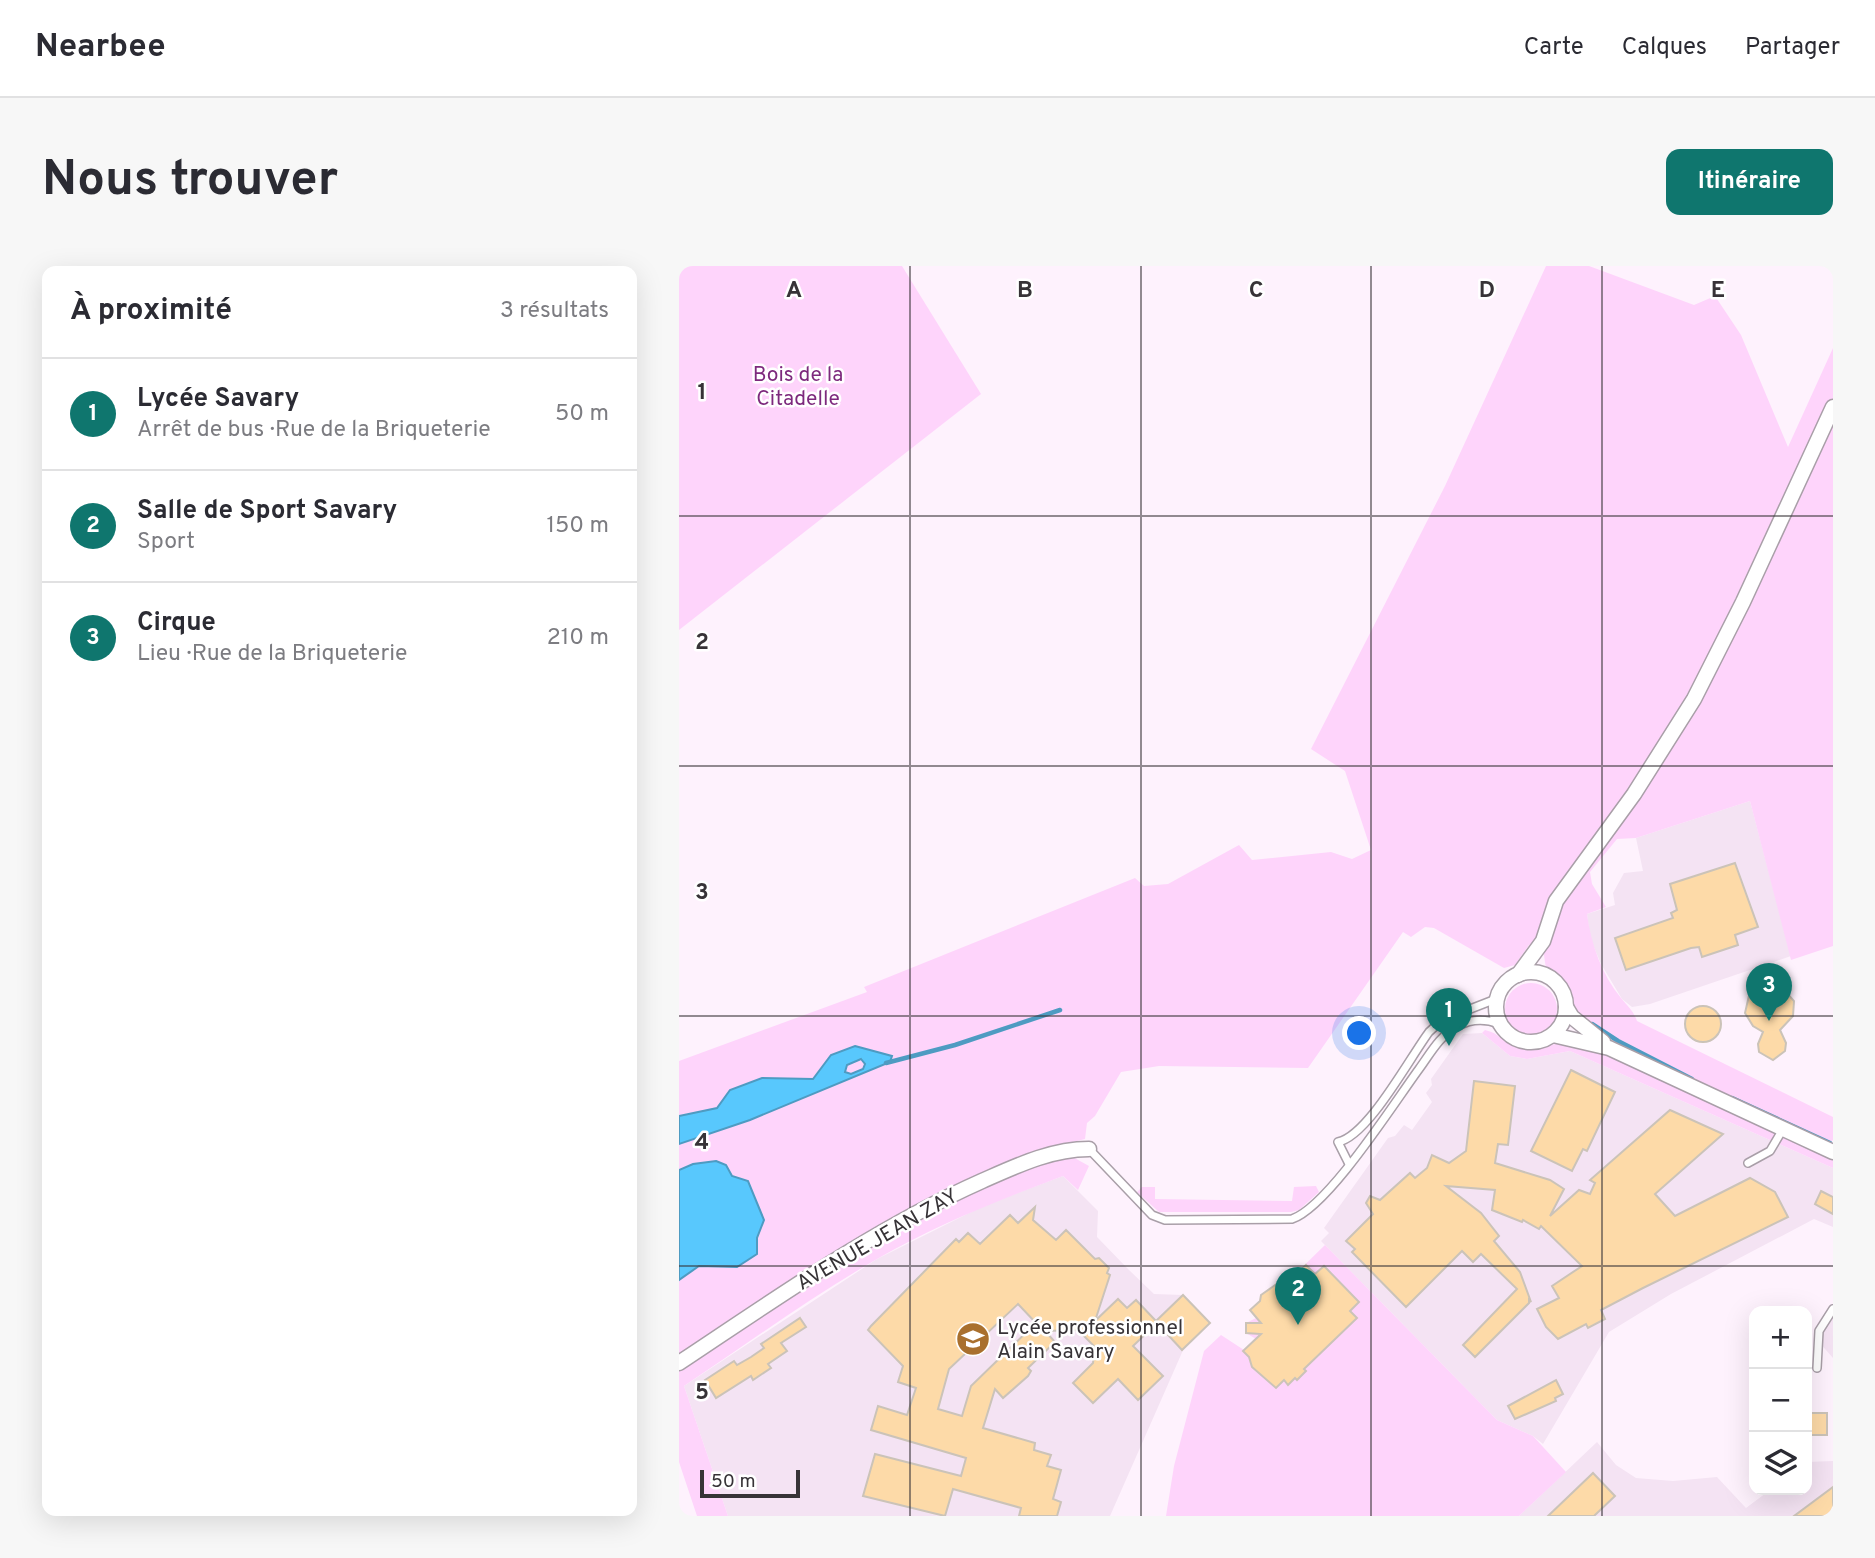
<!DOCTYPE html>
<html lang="fr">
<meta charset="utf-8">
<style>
body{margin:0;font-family:Overpass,sans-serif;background:#f7f7f7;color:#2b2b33}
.controls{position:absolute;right:21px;bottom:21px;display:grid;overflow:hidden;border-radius:14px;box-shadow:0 7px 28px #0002}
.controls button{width:63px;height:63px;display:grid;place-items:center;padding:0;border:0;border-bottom:2px solid #e1e1e2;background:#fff;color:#2b2b33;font:35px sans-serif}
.scale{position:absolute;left:21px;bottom:18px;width:100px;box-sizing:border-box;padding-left:7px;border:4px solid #373337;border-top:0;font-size:19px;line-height:24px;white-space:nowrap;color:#373337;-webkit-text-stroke:5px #fff;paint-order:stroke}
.you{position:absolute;left:681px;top:768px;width:24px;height:24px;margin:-18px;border:5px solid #fff;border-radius:50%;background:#1a73e8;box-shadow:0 0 0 10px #1a73e833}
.badge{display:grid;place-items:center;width:46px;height:46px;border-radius:50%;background:#0f766e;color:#fff;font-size:23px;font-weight:700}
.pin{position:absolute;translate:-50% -58px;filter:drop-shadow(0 2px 4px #0008)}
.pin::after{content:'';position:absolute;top:37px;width:24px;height:21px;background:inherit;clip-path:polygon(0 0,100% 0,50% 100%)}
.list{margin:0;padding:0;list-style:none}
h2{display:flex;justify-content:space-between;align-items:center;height:91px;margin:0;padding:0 28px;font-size:30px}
h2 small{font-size:23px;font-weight:400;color:#7c7c81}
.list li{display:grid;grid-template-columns:46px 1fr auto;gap:21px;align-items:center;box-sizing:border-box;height:112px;padding:0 28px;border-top:2px solid #e1e1e2}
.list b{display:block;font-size:26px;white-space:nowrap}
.list p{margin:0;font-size:23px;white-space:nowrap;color:#7c7c81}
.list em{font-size:23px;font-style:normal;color:#7c7c81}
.icon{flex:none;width:38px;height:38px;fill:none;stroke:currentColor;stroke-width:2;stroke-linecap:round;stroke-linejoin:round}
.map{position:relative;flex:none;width:1154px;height:1250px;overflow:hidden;border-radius:14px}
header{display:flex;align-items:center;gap:42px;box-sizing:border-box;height:98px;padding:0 35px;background:#fff;border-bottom:2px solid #e1e1e2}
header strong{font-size:33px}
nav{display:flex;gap:38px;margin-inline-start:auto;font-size:24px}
.intro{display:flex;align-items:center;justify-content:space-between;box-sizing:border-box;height:168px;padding:0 42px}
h1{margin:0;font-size:49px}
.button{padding:18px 32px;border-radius:14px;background:#0f766e;color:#fff;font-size:24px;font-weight:700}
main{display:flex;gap:42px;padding:0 42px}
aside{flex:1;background:#fff;border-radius:14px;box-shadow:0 7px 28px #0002}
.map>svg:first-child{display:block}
</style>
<header>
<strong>Nearbee</strong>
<nav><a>Carte</a><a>Calques</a><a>Partager</a></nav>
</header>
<div class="intro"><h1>Nous trouver</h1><a class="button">Itinéraire</a></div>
<main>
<aside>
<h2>À proximité<small>3 résultats</small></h2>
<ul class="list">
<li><span class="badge">1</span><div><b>Lycée Savary</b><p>Arrêt de bus · Rue de la Briqueterie</p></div><em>50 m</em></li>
<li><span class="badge">2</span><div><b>Salle de Sport Savary</b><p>Sport</p></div><em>150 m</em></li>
<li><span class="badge">3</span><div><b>Cirque</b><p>Lieu · Rue de la Briqueterie</p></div><em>210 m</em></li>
</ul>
</aside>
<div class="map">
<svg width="1154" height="1250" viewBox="0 0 1154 1250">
<rect width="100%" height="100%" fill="#fef2fd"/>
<g fill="#f4e3f3">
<path d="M1071,535l41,155 -141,48 -18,3 -10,-8 -21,-35 -11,-26 -3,-24 28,-9 -2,-12 11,-20 19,-2 -7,-33z"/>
<path d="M803,767l28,23 17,3 43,-8 263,117v59l-19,-8 -143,75 -62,38 -66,112 -10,-8 -36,-16 -176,-179 8,-8 -5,-5 64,-90 7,-2 9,-11 8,5 20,-28 -6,-9 6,-8 -1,-6 32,-45z"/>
<path d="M384,910l35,35 -1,26 32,33 25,24 29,1 1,53 -74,168h-382l-44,-130 193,-127 108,-54z"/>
<path d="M1154,1043v49l-15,-17z"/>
<path d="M918,1176l19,23 20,13 37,3 44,-4 29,31 24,-18h37v-28l26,-1v55h-314z"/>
</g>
<g fill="#fed4fb">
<path d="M0,0h223l79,128 -302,236z"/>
<path d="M867,0h43l105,39 21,-9 26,39 47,112 45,-99v598l-42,14 -41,-159 -114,37 -19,1 -27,33 2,12 14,23 -19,7c4,30 15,61 34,84 7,9 12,12 16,23l196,96v23l-7,6 -194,-93 -32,-19 -34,-27 -6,-20 -13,-11 -5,-35 -13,4 -14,20 -11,3 -70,-40 -9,-1 -14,10 -8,-5 -95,136 -149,-2 -38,6 -26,44 -8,7 -2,16c-151,34 -279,134 -406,217v-295l188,-69 -3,-5 271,-109 9,8 24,-2 71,-39 13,15 79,-8 21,7 19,-9 -26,-79 -34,-22 134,-263z"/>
<circle cx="852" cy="743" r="26"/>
<path d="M806,764c14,3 20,13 32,17 21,8 39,-9 57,-3 88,30 170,77 255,114l4,2v8l-263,-117 -43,8 -17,-3 -28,-23z"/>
<path d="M392,890l18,10 -11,24 -15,-14c-64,24 -127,49 -186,83 -66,38 -129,84 -193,127l44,130h-31l-18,-54v-91c55,-36 110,-72 166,-107 69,-44 145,-93 226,-108z"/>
<path d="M637,920l3,6 -20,18 -8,2h-132l-22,-20 5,-5h13v12l137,2 2,-14z"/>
<path d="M646,979l172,175 36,16 33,36 -47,44h-353l8,-50 30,-115 17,-16 23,15 12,-11 -10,-6v-10l10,-5 -6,-8 10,-10 1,-5 17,-12 4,4z"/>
</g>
<g fill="#58c8fd" stroke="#4e9bc2" stroke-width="2" fill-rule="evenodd">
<path d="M176,780l37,10 -2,6 -140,58 -71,24v-28l38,-8 13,-18 32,-12 51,1 18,-24zM182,793l4,5 -2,5 -12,5 -6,-2 2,-7z"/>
<path d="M37,895l10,4 6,11 16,5 16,39 -7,18v16l-20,13 -38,-1 -20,14v-110l14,-6z"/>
</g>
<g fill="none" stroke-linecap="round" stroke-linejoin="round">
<g stroke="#4e9bc2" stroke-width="4.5">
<path d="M913,758l26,17 74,38"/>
<path d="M207,797l69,-18 105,-35"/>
<path d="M1053,832l98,45"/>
</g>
</g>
<g fill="#fddaa8" stroke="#cbc3b8" stroke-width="2" fill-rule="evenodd">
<path d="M1056,597l23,64 -23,8 3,10 -36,12 -3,-10 -8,1 -65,22 -11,-32 58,-20 -2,-5 6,-3 -7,-26z"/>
<path d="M1084,716l16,2 15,17 -1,15 -13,14 6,13 -1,8 -12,9 -14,-8 -1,-8 5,-12 -10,-6 -8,-13 5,-22z"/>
<circle cx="1024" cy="758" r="18"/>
<path d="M892,804l44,22 -28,59 -4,-2 -11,22 -41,-20z"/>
<path d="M795,815l41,5 -7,59 -10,-1 -3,19 55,17 14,9 -14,27 29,-26 11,4 5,-11 -5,-3 80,-70 53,24 -68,60 20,22 75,-38 25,14 13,25 -145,71 -42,22 4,9 -17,9 -2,-4 -28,15 -12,-12 -9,-18 22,-11 -7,-12 30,-20 -41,-40 -2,3 -16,-9 -1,2 -30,-12 3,-20 -49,-4 35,27 18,23 -5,5 26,31 11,30 -2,-2v3l-54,54 -12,-12 54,-56 -36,-35 -8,8 -11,-11 -56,56 -54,-55 3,-3 -9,-8 27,-27 -7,-11 4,-7 10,4 30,-27 5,5 12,-10 5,-13 17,8 17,-12z"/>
<path d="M1142,925l12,6v17l-18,-10z"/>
<path d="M356,941l-2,13 23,20 10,-10 29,29 4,-1 10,10 -2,5 3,2 -15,46 23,-22 9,9 9,-8 20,21 27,-26 27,28 -28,27 -25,-27 -24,23 30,30 -25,24 -20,-21 -25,24 -20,-20 20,-20 2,-16 -17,-17 -33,1 10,11 -27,26 3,3 -3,5 -25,22 -8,-9 -12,39 52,15 -1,7 17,5 -4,11 14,4 -8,29 8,3 -4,14h-38l2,-8 -68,-19 -8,27 -82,-20 12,-42 86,22 5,-18 -95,-28 7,-24 29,9 9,-27 -18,-6 5,-16 -35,-36 3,-4 85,-87 3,3 9,-9 12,11 30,-29 8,8zM339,1038l18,19 -65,63 -9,30 -24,-7 11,-40z"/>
<path d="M627,999l9,9 9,-8 35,36 -9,9 7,7 -53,51 2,2 -9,9 -2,-2 -7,7 -4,-5 -8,8 -24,-21 -3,-10 -6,-6 18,-17 -15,-1v-10h15l-11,-13 10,-9 1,-6 17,-12 4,4z"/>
<path d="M121,1052l6,9 -25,16 6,8 -19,13 3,4 -18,12 -2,-4 -35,22 -11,-18 29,-19 3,4 14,-8 13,-9 -3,-4z"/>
<path d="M877,1114l7,14 -8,4 1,3 -41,18 -7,-13z"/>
<rect x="1128" y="1147" width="20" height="22"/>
<path d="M914,1207l22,23 -21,20h-46z"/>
<path d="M1154,1221v29h-39z"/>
</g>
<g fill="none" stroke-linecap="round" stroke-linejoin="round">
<g stroke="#a99fa8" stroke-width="10">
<g id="lane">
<path d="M410,883l63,66 13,5 127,-1c36,-12 102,-116 127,-150 11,-15 21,-34 39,-43 13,-7 28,-7 41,-2"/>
<path d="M1069,897l22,-12 13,-22"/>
<path d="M670,898l-11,-22c30,-6 71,-83 91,-110l13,-12 54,-21"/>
<path d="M1138,1102l2,-37 14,-22"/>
</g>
</g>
<g stroke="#a99fa8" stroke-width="17">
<g id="street">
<circle cx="852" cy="741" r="35"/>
<path d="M839,709l25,-34 13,-40 78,-107 60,-95 49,-97 90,-195"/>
<path d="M887,741l6,10 31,25"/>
<path d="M874,769l56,13 224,104"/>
<path d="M0,1097c98,-65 195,-134 303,-182 34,-15 69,-32 107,-32"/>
</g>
</g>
<use href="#lane" stroke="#fff" stroke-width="7"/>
<use href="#street" stroke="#fff" stroke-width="14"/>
</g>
<path fill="none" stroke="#373337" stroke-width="2" stroke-opacity="0.55" d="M231,0v1250M462,0v1250M692,0v1250M923,0v1250M0,250h1154M0,500h1154M0,750h1154M0,1000h1154"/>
<defs>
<g id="school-disc" transform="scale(1.75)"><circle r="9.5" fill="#a9702e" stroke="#fff"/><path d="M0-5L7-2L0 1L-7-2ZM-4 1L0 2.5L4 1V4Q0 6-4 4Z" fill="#fff"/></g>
</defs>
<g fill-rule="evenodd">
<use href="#school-disc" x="294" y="1073"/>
</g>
<g text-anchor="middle" stroke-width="5" stroke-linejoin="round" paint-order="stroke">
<g font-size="21" fill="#7d297d" stroke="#fff">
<text x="119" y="115">Bois de la<tspan x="119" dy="24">Citadelle</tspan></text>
</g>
<g font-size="21" fill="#373337" stroke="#fff">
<text transform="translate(198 973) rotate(-30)" y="7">AVENUE JEAN ZAY</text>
</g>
<g font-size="21" fill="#373337" stroke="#fff" text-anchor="start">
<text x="318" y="1068">Lycée professionnel<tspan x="318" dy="24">Alain Savary</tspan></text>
</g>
</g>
<g font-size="23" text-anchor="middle" font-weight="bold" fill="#373337" stroke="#fff" stroke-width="5" stroke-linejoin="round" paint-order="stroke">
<text x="115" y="31">A</text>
<text x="346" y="31">B</text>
<text x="577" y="31">C</text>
<text x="808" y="31">D</text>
<text x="1039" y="31">E</text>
<text x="23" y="133">1</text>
<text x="23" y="383">2</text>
<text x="23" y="633">3</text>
<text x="23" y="883">4</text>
<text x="23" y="1133">5</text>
</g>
</svg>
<div class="controls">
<button>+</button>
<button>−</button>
<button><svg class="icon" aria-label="layers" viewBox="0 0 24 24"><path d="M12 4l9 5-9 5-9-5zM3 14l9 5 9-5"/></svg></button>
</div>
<div class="scale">50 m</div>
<div class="you"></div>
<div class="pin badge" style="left:770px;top:780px">1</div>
<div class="pin badge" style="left:619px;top:1059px">2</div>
<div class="pin badge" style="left:1090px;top:755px">3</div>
</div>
</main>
